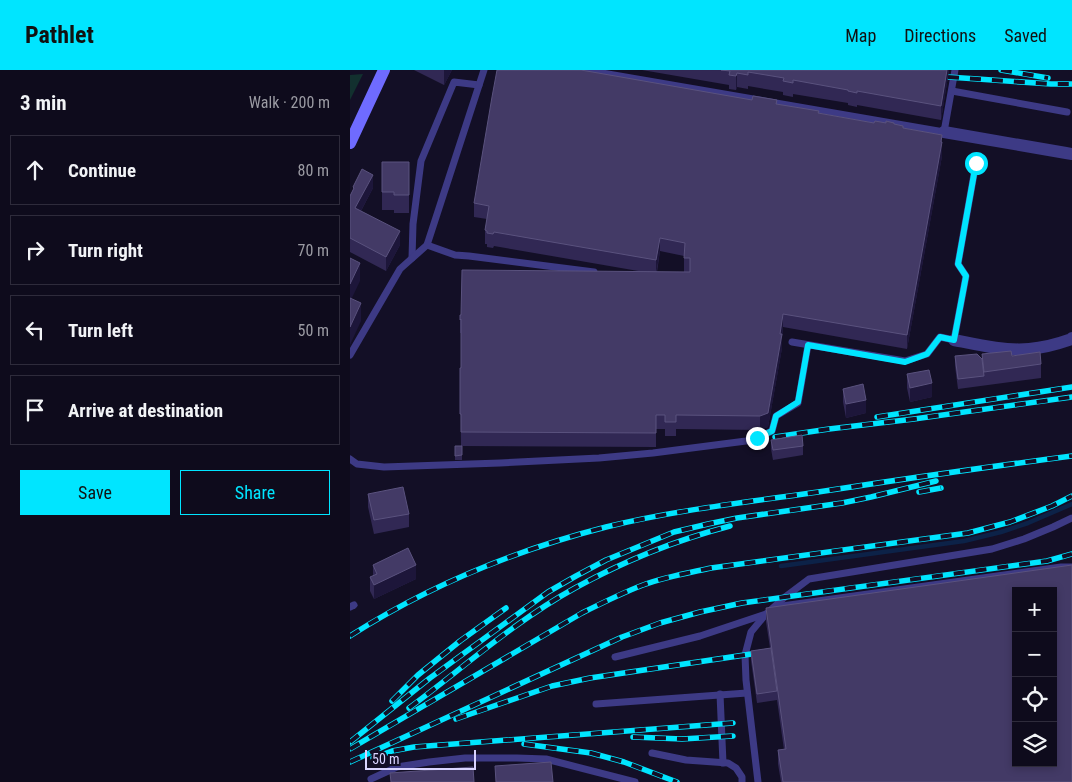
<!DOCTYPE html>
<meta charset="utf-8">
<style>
body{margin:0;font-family:"Roboto Condensed",sans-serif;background:#171425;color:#f1f3f6}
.controls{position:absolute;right:15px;bottom:15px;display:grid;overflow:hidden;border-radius:0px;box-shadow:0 2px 8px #0003}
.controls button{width:45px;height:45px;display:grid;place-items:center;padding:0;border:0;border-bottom:1px solid #2e2b3b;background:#0e0b1c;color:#f1f3f6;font:25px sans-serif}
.scale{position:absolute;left:15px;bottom:12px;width:111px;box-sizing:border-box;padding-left:5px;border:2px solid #d9d4ff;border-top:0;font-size:14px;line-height:18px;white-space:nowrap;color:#d9d4ff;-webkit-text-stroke:4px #130f26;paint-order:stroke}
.stop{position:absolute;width:15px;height:15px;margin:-11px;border:4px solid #00e5ff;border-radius:50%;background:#fff}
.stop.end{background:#00e5ff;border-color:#fff;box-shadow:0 1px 5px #0008}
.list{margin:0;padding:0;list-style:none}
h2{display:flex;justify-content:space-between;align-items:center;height:65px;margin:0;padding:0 20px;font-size:21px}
h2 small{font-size:16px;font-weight:400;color:#9b9ba3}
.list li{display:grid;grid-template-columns:32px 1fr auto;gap:15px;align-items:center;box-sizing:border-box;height:70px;margin:0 10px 10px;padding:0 10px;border:1px solid #2e2b3b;border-radius:0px}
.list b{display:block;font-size:19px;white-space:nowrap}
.list em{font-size:16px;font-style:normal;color:#9b9ba3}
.actions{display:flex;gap:10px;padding:15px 20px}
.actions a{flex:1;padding:11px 0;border:1px solid #00e5ff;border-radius:0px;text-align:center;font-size:18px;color:#00e5ff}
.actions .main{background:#00e5ff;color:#111}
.icon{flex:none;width:28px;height:28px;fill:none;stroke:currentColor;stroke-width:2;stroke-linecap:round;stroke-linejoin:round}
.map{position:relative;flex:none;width:722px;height:712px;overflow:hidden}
header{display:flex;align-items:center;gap:30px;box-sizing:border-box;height:70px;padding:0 25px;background:#00e5ff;color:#111}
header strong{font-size:24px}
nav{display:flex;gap:28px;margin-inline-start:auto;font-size:18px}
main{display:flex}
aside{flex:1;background:#0e0b1c}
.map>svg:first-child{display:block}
</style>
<header>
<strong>Pathlet</strong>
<nav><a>Map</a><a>Directions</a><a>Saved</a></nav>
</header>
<main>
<aside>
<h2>3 min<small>Walk · 200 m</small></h2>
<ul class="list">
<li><svg class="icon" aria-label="ahead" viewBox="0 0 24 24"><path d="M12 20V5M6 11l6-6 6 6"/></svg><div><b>Continue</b></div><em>80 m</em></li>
<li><svg class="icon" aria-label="right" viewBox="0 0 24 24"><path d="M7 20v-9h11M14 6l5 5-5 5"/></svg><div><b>Turn right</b></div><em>70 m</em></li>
<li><svg class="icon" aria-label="left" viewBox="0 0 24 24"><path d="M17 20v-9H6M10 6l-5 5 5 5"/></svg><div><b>Turn left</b></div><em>50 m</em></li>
<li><svg class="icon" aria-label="arrive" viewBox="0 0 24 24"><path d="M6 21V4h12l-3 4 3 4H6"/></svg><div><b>Arrive at destination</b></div></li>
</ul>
<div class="actions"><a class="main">Save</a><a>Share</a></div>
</aside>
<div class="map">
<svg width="722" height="712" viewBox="0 0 722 712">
<rect width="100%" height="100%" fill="#130f26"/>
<path fill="#12302f" d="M13,4l-13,26v-25z"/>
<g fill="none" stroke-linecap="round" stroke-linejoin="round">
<path stroke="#0c2248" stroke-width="4.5" d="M431,496l183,-25 37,-9 27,-9 44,-19"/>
<g stroke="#3d3a85" stroke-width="7">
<path d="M235,0l359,62 11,-62"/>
<path d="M602,21l115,21"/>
<path d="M77,175l28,10 14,1 125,16"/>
<path d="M62,188l1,-34 8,-63 33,-79 25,3"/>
<path d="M442,272l113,19 22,-7 13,-17 14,3 12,-64 -8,-12 18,-101"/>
<path d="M0,285l50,-86 27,-24 57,-175"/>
<path d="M0,389l7,5 27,3 116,-4 99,-5 54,-5 93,-12 11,-3 15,-7 4,-15 22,-13 10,-58"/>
<path d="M0,537l4,-2"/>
<path d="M425,537l286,-40h11"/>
<path d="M265,587l85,-21 66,-22"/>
<path d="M370,624l3,69"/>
<path d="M246,634l151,-11"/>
<path d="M302,683l34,7 42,3 8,5 6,9v5"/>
<path d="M21,709l26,-12 32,-5 36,-4h52l29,1 89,23"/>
<path d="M408,712l-12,-102 -1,-25 6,-23 15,-18 19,-17 24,-18 183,-30 32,-10 29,-12 19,-9"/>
</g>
<g stroke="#3d3a85" stroke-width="12">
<path d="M594,62l122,21 6,1"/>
<path d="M604,270c25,5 50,11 75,9 15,-1 29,-5 43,-10v-1"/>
</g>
<path stroke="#6f6bff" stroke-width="12" d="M0,73l34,-73"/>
<g stroke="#00e5ff" stroke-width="5.5">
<g id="rail">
<path d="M651,0l47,8"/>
<path d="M598,7l103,7h21"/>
<path d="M527,347l195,-30"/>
<path d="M425,367l54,-8 85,-10 158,-22"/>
<path d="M569,422l22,-4"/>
<path d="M0,566c78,-50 166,-86 256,-109 70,-17 141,-25 212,-35 85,-13 169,-25 254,-36"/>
<path d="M42,631l26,-26 42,-34 46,-33"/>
<path d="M59,638c54,-40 106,-87 166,-120 49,-27 101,-48 155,-62"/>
<path d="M106,649l96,-33 38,-8 175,-26"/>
<path d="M283,667l49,2 51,-3"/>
<path d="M0,672l80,-64 118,-86 28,-16 30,-16 68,-28 34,-8 29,-6 105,-15 29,-6 65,-16"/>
<path d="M174,674l67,9 33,9 53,20"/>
<path d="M0,679l232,-136c20,-10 40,-20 61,-28 22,-8 45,-12 68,-17l257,-35 42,-11 42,-16 20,-10"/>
<path d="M23,688l19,-7 22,-4 319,-24"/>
<path d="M0,692l272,-125 38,-14 40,-11 42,-9 305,-42 25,-7"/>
</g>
</g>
<use href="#rail" stroke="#130f26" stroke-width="4" stroke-dasharray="11" stroke-linecap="butt"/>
</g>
<g fill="#312854" fill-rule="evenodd">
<path d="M64,0h38l-8,15z"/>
<path d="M292,0h307l-8,50 -84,-15v2l-9,-2v-2l-55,-9v3l-10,-2v-3l-35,-6v3l-11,-2 -1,3 -7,-1v-4z"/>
<path d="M427,34l42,9 55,10 20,1 9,4 39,7v21l-35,193 -124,-22 -1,11v10l-14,79 -8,3 -84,-1v7h-11v-7h-9v18l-195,-1 -1,-78h1v-35h-1v-13l184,-48 -150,-26 -1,2 -6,-1v-3h-2v-14l2,-11 -13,-2v-14zM310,181l24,5v16h-27z"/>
<path d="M32,92h27v51h-15v-3h-12z"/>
<path d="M3,117l20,1 -12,23 39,34 -14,26 -36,-19v-56l3,-6z"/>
<path d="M632,284l30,2 29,8v14l-83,11 -3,-23v-10l27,3z"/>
<path d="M557,304l25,23 -22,5 -3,-14z"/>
<path d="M493,319l23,24 -20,5 -3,-16z"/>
<path d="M421,370l32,6v9l-30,5 -2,-11z"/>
<rect x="105" y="376" width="7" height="14"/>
<path d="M18,424l41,20v13l-35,7 -6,-27z"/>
<path d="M23,495l43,14 -42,20 -4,-8v-14l3,-1z"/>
<path d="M416,538l306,174h-291l-3,-18v-14h6l-7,-50 -20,3 -6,-42v-10l19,-3 -4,-26z"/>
</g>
<g fill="#1d163a">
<path d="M94,0h8l-8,15z"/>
<path d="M597,0h2l-8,50v-14z"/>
<path d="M387,3v14l-1,3v-14z"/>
<path d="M592,65v21l-35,193v-14z"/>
<path d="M23,105v13l-18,34v-14z"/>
<path d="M50,161v14l-14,26v-14z"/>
<path d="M310,168v13l-4,23v-14z"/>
<path d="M10,193v18l-10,21v-18z"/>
<path d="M11,233v18l-11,24v-18z"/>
<path d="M433,244v13l-1,11v10l-14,79 -8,3v-14l20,-82z"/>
<path d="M582,313v14l-22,5v-14z"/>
<path d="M516,330v13l-20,5v-14z"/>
<path d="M66,495v14l-42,20v-14z"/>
</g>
<g fill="#433a66" stroke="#5a527e" fill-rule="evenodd">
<path d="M147,0h84l171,30 1,-4 24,4 -1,4 43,7 -1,2 56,10 1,-2 11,2v-2l8,2v1l9,2v2l39,7 -1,7h1l-35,193 -124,-21 -3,20h2l-14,79 -8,3 -84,-1v7h-11v-7h-9v18l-195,-1v-18h-1v-46h1v-49l-1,1v-5h1l1,-45 228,2v-14h-6l1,-15 -25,-5 -4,22 -162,-28 -1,2 -6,-1v-2l-2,-1 4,-24 -15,-3 18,-106z"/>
<path d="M371,0h226l-6,36 -84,-15v2l-9,-2v-1l-55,-10v3l-10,-2 1,-3 -36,-6v3l-11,-2 -1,3 -7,-1 1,-4z"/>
<path d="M32,92h27v33h-15v-3h-12z"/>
<path d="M12,99l11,6 -18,33 45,23 -14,26 -36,-19v-42l4,-8 -1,-1z"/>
<path d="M0,188l10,5 -10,21z"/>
<path d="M0,228l11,5 -11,24z"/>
<path d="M661,281l1,5 28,-4 1,12 -57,8 -2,-18z"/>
<path d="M627,284l5,5 2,17 -26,3 -3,-23z"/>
<path d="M579,300l3,13 -22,5 -3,-14z"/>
<path d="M513,314l3,16 -20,4 -3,-15z"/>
<path d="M452,365l1,11 -30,4 -2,-10z"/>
<path d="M105,376h7v9l-7,1z"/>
<path d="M53,417l6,27 -35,6 -6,-26z"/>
<path d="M58,478l8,17 -42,20 -4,-8 7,-3 -4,-9z"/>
<path d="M722,495v217h-289l-5,-32 8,-1 -20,-141zM666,521h37v172h-37z"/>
<path d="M421,578l6,43 -20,3 -6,-43z"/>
<path d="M201,692l2,20h-57l-1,-16z"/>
<path d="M123,697l1,15h-83l-1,-9z"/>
</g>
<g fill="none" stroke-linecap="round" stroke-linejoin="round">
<path stroke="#00e5ff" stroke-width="6" d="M407,368l15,-7 4,-15 22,-14 10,-57 97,17 22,-8 13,-17 14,3 12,-64 -8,-12 18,-101"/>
</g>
</svg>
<div class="controls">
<button>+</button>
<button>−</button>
<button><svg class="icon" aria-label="locate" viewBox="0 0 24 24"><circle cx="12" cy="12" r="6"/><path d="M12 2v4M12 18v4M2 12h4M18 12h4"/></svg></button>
<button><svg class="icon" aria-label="layers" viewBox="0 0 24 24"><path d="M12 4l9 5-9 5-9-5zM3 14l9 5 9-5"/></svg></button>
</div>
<div class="scale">50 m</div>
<div class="stop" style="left:626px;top:93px"></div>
<div class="stop end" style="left:407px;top:368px"></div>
</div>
</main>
